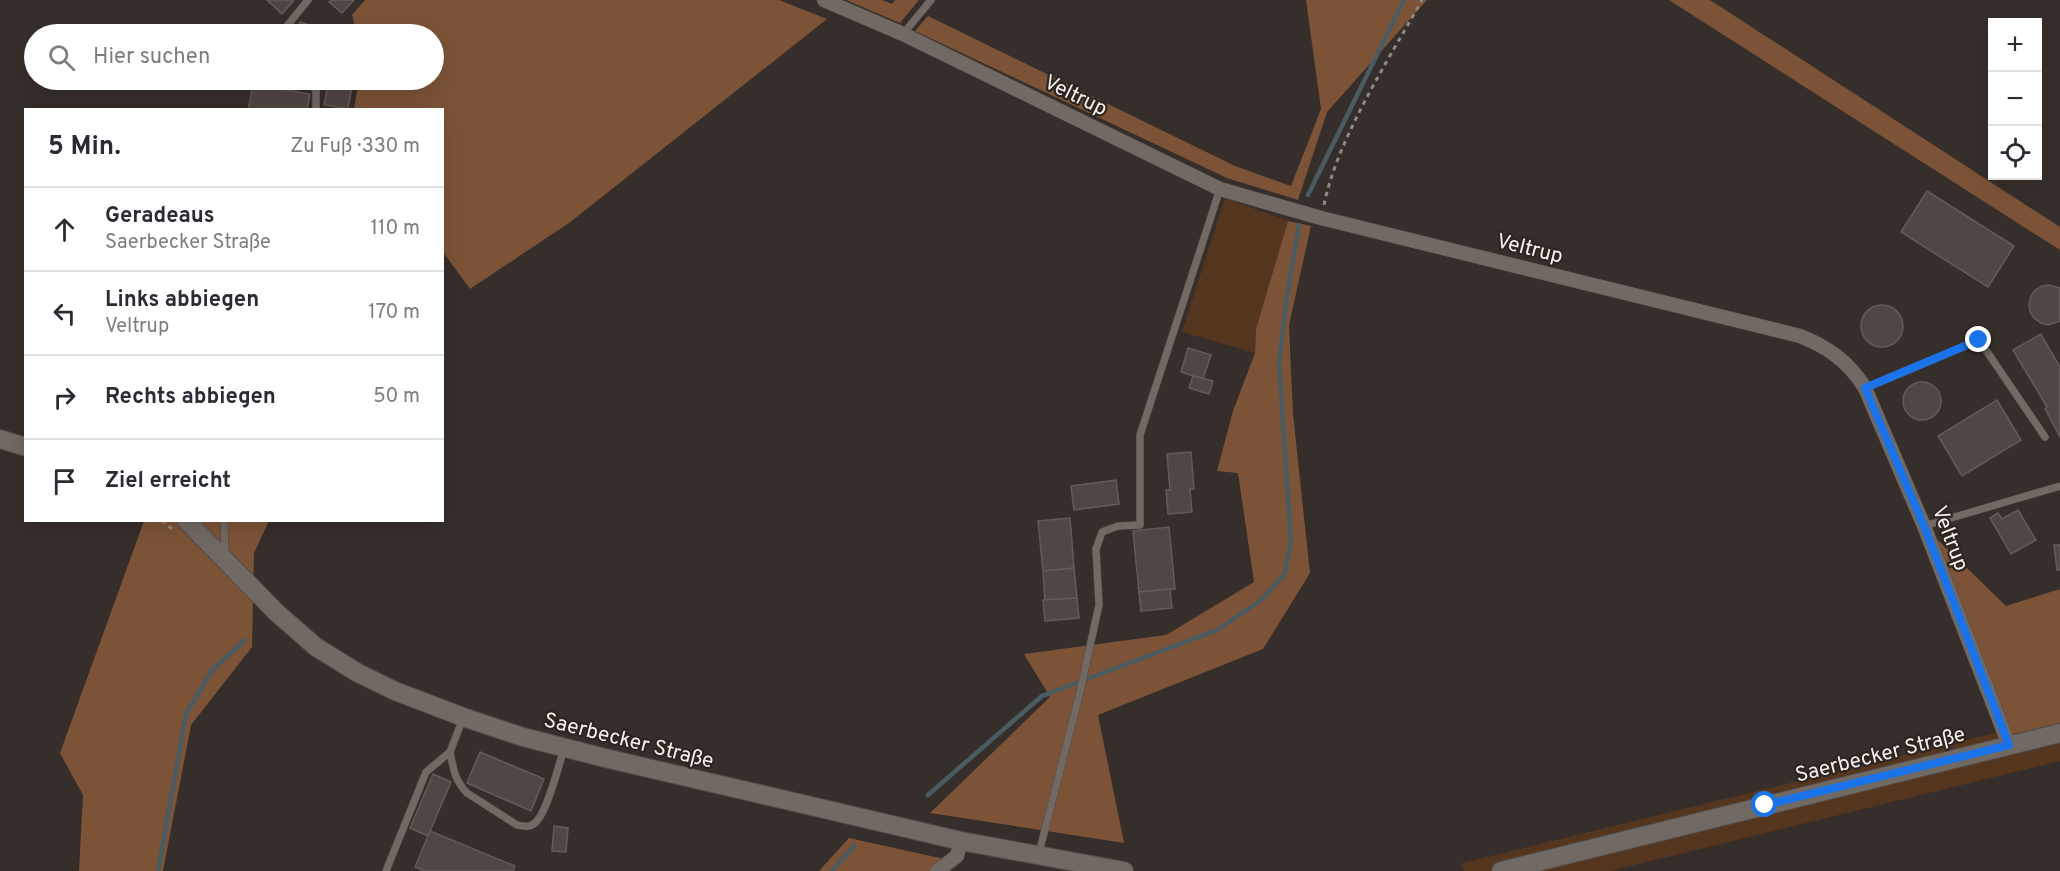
<!DOCTYPE html>
<html lang="de">
<meta charset="utf-8">
<style>
body{margin:0;font-family:Overpass,sans-serif;background:#f2f2f3;color:#2b2b33}
.controls{position:absolute;right:18px;top:18px;display:grid;overflow:hidden;border-radius:0px;box-shadow:0 6px 24px #0002}
.controls button{width:54px;height:54px;display:grid;place-items:center;padding:0;border:0;border-bottom:2px solid #e1e1e2;background:#fff;color:#2b2b33;font:30px sans-serif}
.stop{position:absolute;width:18px;height:18px;margin:-14px;border:4px solid #1a73e8;border-radius:50%;background:#fff}
.stop.end{background:#1a73e8;border-color:#fff;box-shadow:0 2px 6px #0008}
.list{margin:0;padding:0;list-style:none}
h2{display:flex;justify-content:space-between;align-items:center;height:78px;margin:0;padding:0 24px;font-size:26px}
h2 small{font-size:20px;font-weight:400;color:#7c7c81}
.list li{display:grid;grid-template-columns:39px 1fr auto;gap:18px;align-items:center;box-sizing:border-box;height:84px;padding:0 24px;border-top:2px solid #e1e1e2}
.list b{display:block;font-size:22px;white-space:nowrap}
.list p{margin:0;font-size:20px;white-space:nowrap;color:#7c7c81}
.list em{font-size:20px;font-style:normal;color:#7c7c81}
.icon{flex:none;width:33px;height:33px;fill:none;stroke:currentColor;stroke-width:2;stroke-linecap:round;stroke-linejoin:round}
.map{position:relative;flex:none;width:2060px;height:871px;overflow:hidden}
.search{position:absolute;background:#fff;box-shadow:0 6px 24px #0002;left:24px;top:24px;width:420px;height:66px;display:flex;align-items:center;gap:15px;box-sizing:border-box;padding:0 21px;border-radius:33px;color:#7c7c81;font-size:22px}
.panel{position:absolute;background:#fff;box-shadow:0 6px 24px #0002;left:24px;top:108px;width:420px;height:414px;border-radius:0px}
.map>svg:first-child{display:block}
</style>
<div class="map">
<svg width="2060" height="871" viewBox="0 0 2060 871">
<rect width="100%" height="100%" fill="#362e2a"/>
<g fill="#54351e">
<path d="M1225,198l63,23 -32,108 -1,24 -73,-21z"/>
<path d="M2003,731l57,2v28l-450,110h-146l-2,-8z"/>
</g>
<g fill="#7c5337">
<path d="M365,0h414l48,19 -258,204 -99,66 -27,-37 -1,-142 -88,-1 5,-29h75v-46h-77l-5,-19z"/>
<path d="M846,0h36l10,4 3,-4h24l-19,23z"/>
<path d="M1306,0h121l-100,112 -29,88 -71,-22 -312,-147 13,-15 307,150 56,20 30,-77z"/>
<path d="M1669,0h41l350,227v23z"/>
<path d="M1288,221l23,5 -22,99 4,89 17,159 -47,76 -165,66 26,128 -194,-30 120,-116 -26,-43 142,-19 88,-53 -16,-109 -21,-2 16,-60 22,-58 1,-24z"/>
<path d="M144,521h125l-15,32 -2,94 -61,78 -28,146h-84l4,-76 -23,-42z"/>
<path d="M1934,536l72,70 54,-17v144l-51,12z"/>
<path d="M849,838l109,24 -11,9h-128z"/>
</g>
<g fill="none" stroke-linecap="round" stroke-linejoin="round">
<g stroke="#4a5c62" stroke-width="4.5">
<path d="M1308,195l96,-195"/>
<path d="M928,795l114,-99 175,-66 43,-29 24,-26 7,-33 -12,-179 8,-68 12,-70"/>
<path d="M158,871l28,-157 26,-44 33,-30"/>
<path d="M832,871l22,-25"/>
</g>
</g>
<g fill="#504644" stroke="#645b58" stroke-width="1.5">
<path d="M267,0h27l-12,14z"/>
<path d="M331,0h23l-12,13 -13,-11z"/>
<path d="M300,22l37,12h-42z"/>
<path d="M329,80h24l-5,29 -24,-4z"/>
<path d="M253,84l57,10 -3,16h-59z"/>
<path d="M1927,191l87,55 -26,41 -87,-55z"/>
<path d="M2049,285l11,3v33l-12,4 -7,-2 -7,-5 -4,-6 -1,-8 2,-8 4,-6 7,-4z"/>
<circle cx="1882" cy="326" r="21"/>
<path d="M2041,334l19,33v70l-15,-28 2,-2 -34,-57z"/>
<path d="M1188,348l23,7 -8,24 -22,-7z"/>
<path d="M1193,376l20,5 -4,13 -20,-6z"/>
<circle cx="1922" cy="401" r="19"/>
<path d="M1997,400l24,40 -59,36 -24,-40z"/>
<path d="M1191,452l3,37h-4l2,23 -24,2 -2,-24h4l-3,-36z"/>
<path d="M1116,480l3,24 -45,6 -3,-24z"/>
<path d="M2018,510l18,30 -25,14 -21,-36 8,-5 4,6z"/>
<path d="M1070,518l4,50 -31,3 -5,-50z"/>
<path d="M1169,527l6,62 -36,3 -6,-61z"/>
<path d="M2054,545h6v25h-3z"/>
<path d="M1074,568l3,30 -32,3 -2,-30z"/>
<path d="M1170,589l2,19 -31,3 -2,-19z"/>
<path d="M1077,598l2,20 -34,3 -2,-21z"/>
<path d="M480,752l64,27 -13,32 -64,-28z"/>
<path d="M433,774l18,8 -23,54 -18,-8z"/>
<path d="M554,826l14,2 -2,24 -14,-1z"/>
<path d="M430,831l85,35 -2,5h-88l-10,-4z"/>
</g>
<g fill="none" stroke-linecap="round" stroke-linejoin="round">
<g stroke="#514b47" stroke-width="8">
<g id="service">
<path d="M284,34l-2,-2 26,-32"/>
<path d="M903,34l28,-34"/>
<path d="M310,80l6,11v19"/>
<path d="M1865,388l114,-48 66,97"/>
<path d="M224,520l1,35"/>
<path d="M1924,526l136,-40"/>
<path d="M450,752c3,16 5,29 17,41l50,32c6,1 12,3 18,-2 12,-10 24,-58 29,-75"/>
<path d="M1039,853l41,-161 19,-87 -3,-56 6,-17 16,-6 22,-1v-90l80,-246"/>
<path d="M386,871l40,-99 24,-20 13,-34"/>
</g>
</g>
<g stroke="#514b47" stroke-width="15">
<g id="minor">
<path d="M824,0l79,34 317,155 101,29 479,118c28,11 49,26 65,52l59,138 85,219"/>
<path d="M937,871l20,-15 4,-15"/>
</g>
</g>
<g stroke="#514b47" stroke-width="20">
<g id="secondary">
<path d="M0,439l26,8"/>
<path d="M186,520l91,93 39,34 42,26 37,18 68,26 60,20 82,21 356,83 163,30"/>
<path d="M1501,871l559,-138"/>
</g>
</g>
<g stroke="#8f8985" stroke-width="3" stroke-dasharray="4.5 4.5" stroke-linecap="butt">
<path d="M1324,205c13,-66 65,-146 98,-205"/>
<path d="M162,520l10,9"/>
</g>
<use href="#service" stroke="#716963" stroke-width="7"/>
<use href="#minor" stroke="#716963" stroke-width="14"/>
<use href="#secondary" stroke="#716963" stroke-width="18"/>
</g>
<g fill="none" stroke-linecap="round" stroke-linejoin="round">
<path stroke="#1a73e8" stroke-width="8" d="M1765,805l244,-60 -85,-219 -59,-138 114,-48"/>
</g>
<g text-anchor="middle" stroke-width="4.5" stroke-linejoin="round" paint-order="stroke">
<g font-size="21" fill="#f6f1ee" stroke="#2c2520">
<text transform="translate(1076 95) rotate(26)" y="7">Veltrup</text>
<text transform="translate(1530 248) rotate(14)" y="7">Veltrup</text>
<text transform="translate(1951 538) rotate(69)" y="7">Veltrup</text>
<text transform="translate(629 740) rotate(14)" y="7">Saerbecker Straße</text>
<text transform="translate(1880 754) rotate(-14)" y="7">Saerbecker Straße</text>
</g>
</g>
</svg>
<div class="controls">
<button>+</button>
<button>−</button>
<button><svg class="icon" aria-label="locate" viewBox="0 0 24 24"><circle cx="12" cy="12" r="6"/><path d="M12 2v4M12 18v4M2 12h4M18 12h4"/></svg></button>
</div>
<div class="stop" style="left:1765px;top:805px"></div>
<div class="stop end" style="left:1979px;top:340px"></div>
<div class="search"><svg class="icon" aria-label="search" viewBox="0 0 24 24"><circle cx="10" cy="10" r="6"/><path d="M15 15l6 6"/></svg>Hier suchen</div>
<section class="panel">
<h2>5 Min.<small>Zu Fuß · 330 m</small></h2>
<ul class="list">
<li><svg class="icon" aria-label="ahead" viewBox="0 0 24 24"><path d="M12 20V5M6 11l6-6 6 6"/></svg><div><b>Geradeaus</b><p>Saerbecker Straße</p></div><em>110 m</em></li>
<li><svg class="icon" aria-label="left" viewBox="0 0 24 24"><path d="M17 20v-9H6M10 6l-5 5 5 5"/></svg><div><b>Links abbiegen</b><p>Veltrup</p></div><em>170 m</em></li>
<li><svg class="icon" aria-label="right" viewBox="0 0 24 24"><path d="M7 20v-9h11M14 6l5 5-5 5"/></svg><div><b>Rechts abbiegen</b></div><em>50 m</em></li>
<li><svg class="icon" aria-label="arrive" viewBox="0 0 24 24"><path d="M6 21V4h12l-3 4 3 4H6"/></svg><div><b>Ziel erreicht</b></div></li>
</ul>
</section>
</div>
